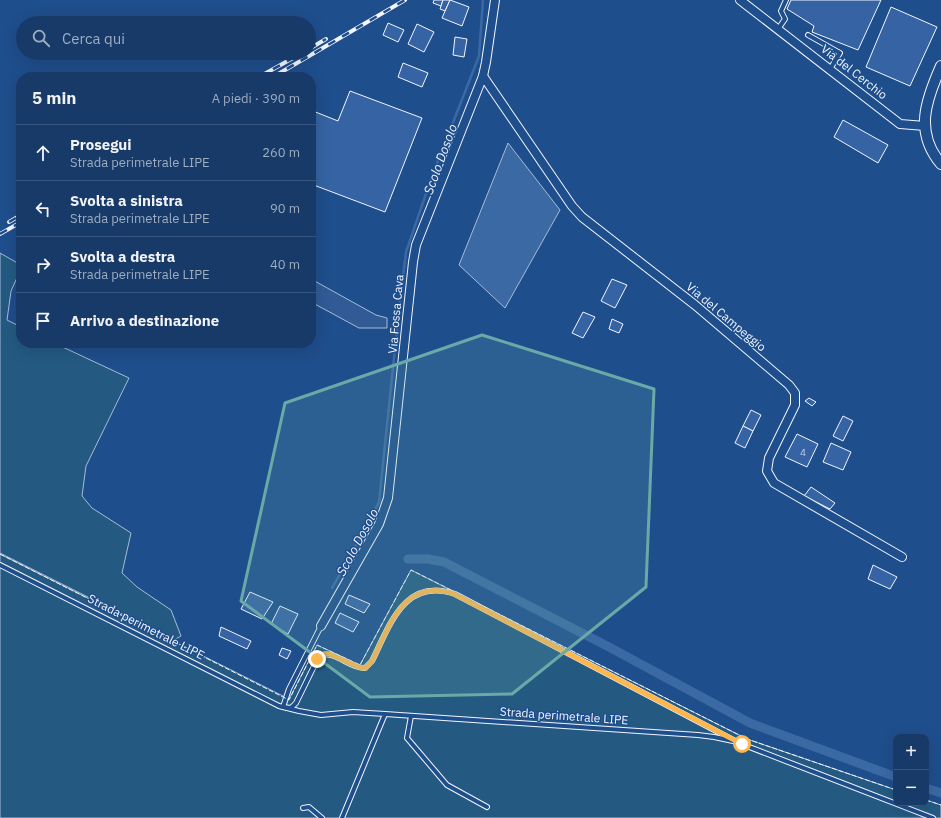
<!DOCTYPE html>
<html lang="it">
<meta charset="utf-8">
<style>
body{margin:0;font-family:"IBM Plex Sans",sans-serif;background:#20416f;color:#f1f3f6}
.controls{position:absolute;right:12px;bottom:12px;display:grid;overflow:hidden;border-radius:8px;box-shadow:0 4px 16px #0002}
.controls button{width:36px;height:36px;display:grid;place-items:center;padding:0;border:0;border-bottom:1px solid #36547d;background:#173a69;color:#f1f3f6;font:20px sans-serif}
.stop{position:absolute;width:12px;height:12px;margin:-9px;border:3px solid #ffb74d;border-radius:50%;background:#fff}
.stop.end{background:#ffb74d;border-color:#fff;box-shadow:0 1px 4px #0008}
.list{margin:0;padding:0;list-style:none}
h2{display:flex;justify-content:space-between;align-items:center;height:52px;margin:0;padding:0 16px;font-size:17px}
h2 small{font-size:13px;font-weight:400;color:#9eadc0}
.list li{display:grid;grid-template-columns:26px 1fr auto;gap:12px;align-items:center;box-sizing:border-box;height:56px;padding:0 16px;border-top:1px solid #36547d}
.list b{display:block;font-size:15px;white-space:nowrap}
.list p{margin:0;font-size:13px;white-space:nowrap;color:#9eadc0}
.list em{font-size:13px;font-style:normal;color:#9eadc0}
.icon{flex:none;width:22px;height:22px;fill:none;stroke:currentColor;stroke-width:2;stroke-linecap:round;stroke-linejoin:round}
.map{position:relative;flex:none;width:941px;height:818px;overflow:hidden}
.search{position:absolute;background:#173a69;box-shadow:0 4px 16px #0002;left:16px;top:16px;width:300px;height:44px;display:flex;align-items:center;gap:10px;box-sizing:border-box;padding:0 14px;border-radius:22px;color:#9eadc0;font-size:15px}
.panel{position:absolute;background:#173a69;box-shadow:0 4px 16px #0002;left:16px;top:72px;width:300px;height:276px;border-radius:16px}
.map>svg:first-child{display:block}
</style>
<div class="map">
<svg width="941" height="818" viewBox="0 0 941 818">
<rect width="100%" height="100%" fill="#1f4e8c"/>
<g fill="#245a82" stroke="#a8bbd7">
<path d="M0,253l21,12v4l-10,22 -4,29 14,7v16h33l75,35 -43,88 -4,30 10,12 39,25 -9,40 15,14 34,23 10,26 -7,4 -174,-87z"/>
<path d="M0,554l289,145 28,-54 43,20 51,-95 336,169 149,51v13h30v-3l15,5v13h-941z"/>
</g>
<path fill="#305b95" stroke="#a8bbd7" d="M311,279l65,36 11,3v10h-28l-48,-26z"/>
<path fill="#3b69a3" stroke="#a8bbd7" d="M508,143l52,67 -55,98 -46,-43z"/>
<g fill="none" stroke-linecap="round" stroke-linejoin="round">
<g stroke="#3b69a3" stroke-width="2.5">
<path d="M398,318l8,-66 25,-73 48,-123 4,-56"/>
<path d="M332,588l19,-33 28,-53 18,-173"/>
</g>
<g stroke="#3b69a3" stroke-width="9">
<path d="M408,559h20l16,3 165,85 141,76 146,54"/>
<path d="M926,788l15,5"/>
</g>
</g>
<g fill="#3563a3" stroke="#f2f6ff">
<path d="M434,0h9l-2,6 -8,-3z"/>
<path d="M443,0h7l-5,11 -5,-2z"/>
<path d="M450,0l19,7 -7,19 -20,-8z"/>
<path d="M791,0h90l-23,50 -46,-18 2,-6 -27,-17z"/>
<path d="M891,7l46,20 -27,59 -44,-19z"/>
<path d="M388,23l16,7 -6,12 -15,-7z"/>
<path d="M417,24l17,8 -10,20 -16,-8z"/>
<path d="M455,37l12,2 -3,18 -11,-2z"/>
<path d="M403,63l25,10 -6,14 -24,-10z"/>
<path d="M350,91l72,27 -37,94 -74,-28v-67l2,-6 25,10z"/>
<path d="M843,120l45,25 -10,18 -44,-26z"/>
<path d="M612,279l15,6 -12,23 -14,-7z"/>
<path d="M583,312l12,5 -12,21 -11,-5z"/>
<path d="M612,319l11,5 -4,9 -10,-4z"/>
<path d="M809,398l7,4 -4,4 -7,-5z"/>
<path d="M751,410l10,5 -8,16 -10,-5z"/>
<path d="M843,416l10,5 -10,20 -10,-5z"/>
<path d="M743,426l10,5 -8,17 -10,-5z"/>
<path d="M797,434l21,10 -11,23 -22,-10z"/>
<path d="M831,443l20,9 -8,18 -20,-8z"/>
<path d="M811,487l24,16 -5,6 -26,-13z"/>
<path d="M873,565l24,12 -7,12 -22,-10z"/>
<path d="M250,592l23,10 -11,17 -21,-10z"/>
<path d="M349,595l21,9 -6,9 -19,-9z"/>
<path d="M280,606l18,8 -10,20 -17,-10z"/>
<path d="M340,613l19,9 -6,10 -18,-9z"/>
<path d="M221,627l30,14 -4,8 -28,-13z"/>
<path d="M282,648l9,3 -4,8 -8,-4z"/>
</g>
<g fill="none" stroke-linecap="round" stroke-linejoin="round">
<g stroke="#f2f6ff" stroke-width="6">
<g id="service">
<path d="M778,29l7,-10 -4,-8 5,-11"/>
<path d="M808,35l32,18 -10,16"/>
<path d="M0,565l279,141 20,5 22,4 32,-3 32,2 -43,104"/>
<path d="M321,626l-32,63 -6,18 8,1 5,-5 23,-47c15,-7 31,13 46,12l7,-7c18,-36 32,-84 83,-67l286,150"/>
<path d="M385,714l313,21 16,2 19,4"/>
<path d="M411,716l-4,22 40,47 40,22"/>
<path d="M739,743l194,75"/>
<path d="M303,808l6,-1 13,11"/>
</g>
</g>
<g stroke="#f2f6ff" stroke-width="10">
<g id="minor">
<path d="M740,0l160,124 25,2"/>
<path d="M483,76l89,130 10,11 113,88 94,80 6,8v12l-26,53 -2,13 7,12 128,74"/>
<path d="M321,626l58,-102 9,-26 25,-236 3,-17 67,-169 3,-14 9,-62"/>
</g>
</g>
<g stroke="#f2f6ff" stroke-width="12">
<path id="tertiary" d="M941,66c-15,34 -27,66 0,98"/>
</g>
<use href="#service" stroke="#1f4e8c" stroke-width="4"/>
<use href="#minor" stroke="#1f4e8c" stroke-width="8"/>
<use href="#tertiary" stroke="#1f4e8c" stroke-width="10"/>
<g stroke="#f2f6ff" stroke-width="4">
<g id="rail">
<path d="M309,49l17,-10"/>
<path d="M259,77l43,-24"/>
<path d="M273,77l132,-77"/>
<path d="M9,222l12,-7"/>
<path d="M0,234l21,-12"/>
</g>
</g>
<use href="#rail" stroke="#1f4e8c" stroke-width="2.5" stroke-dasharray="8" stroke-linecap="butt"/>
<g stroke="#f2f6ff" stroke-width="1" stroke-dasharray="5 2" stroke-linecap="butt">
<path d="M0,554l289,146 28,-55 43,20 51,-95 44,22"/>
<path d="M477,603l270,136 149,51"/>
<path d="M926,800l15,5"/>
</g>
</g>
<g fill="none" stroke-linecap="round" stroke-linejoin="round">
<path stroke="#ffb74d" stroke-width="5" d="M317,659l6,-5h6l32,14h5l6,-7c18,-36 32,-84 82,-67l288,150"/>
</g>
<path fill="#6aa9a8" fill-opacity="0.2" stroke="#6aa9a8" stroke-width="3" stroke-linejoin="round" d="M482,335l172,54 -8,198 -134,107 -142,3 -129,-96 44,-198z"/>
<g text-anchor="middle" stroke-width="3" stroke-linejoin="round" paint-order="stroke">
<g font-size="10" fill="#c3d1e8">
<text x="803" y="456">4</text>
</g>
<g font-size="12" fill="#f2f6ff" stroke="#1f4e8c">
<text transform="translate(854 72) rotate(38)" y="4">Via del Cerchio</text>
<text transform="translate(396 314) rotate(-85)" y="4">Via Fossa Cava</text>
<text transform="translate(726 317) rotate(40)" y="4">Via del Campeggio</text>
<text transform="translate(146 627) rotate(27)" y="4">Strada perimetrale LIPE</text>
<text transform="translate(564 716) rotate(4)" y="4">Strada perimetrale LIPE</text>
</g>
<g font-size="13" font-style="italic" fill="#f2f6ff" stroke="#1f4e8c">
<text transform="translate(440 159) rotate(-70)" y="5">Scolo Dosolo</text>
<text transform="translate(357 542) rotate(-62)" y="5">Scolo Dosolo</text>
</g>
</g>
</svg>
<div class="controls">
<button>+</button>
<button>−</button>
</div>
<div class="stop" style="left:742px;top:744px"></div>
<div class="stop end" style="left:317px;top:659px"></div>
<div class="search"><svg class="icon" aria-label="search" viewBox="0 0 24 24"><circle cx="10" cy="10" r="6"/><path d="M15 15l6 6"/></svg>Cerca qui</div>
<section class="panel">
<h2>5 min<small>A piedi · 390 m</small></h2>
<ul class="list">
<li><svg class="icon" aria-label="ahead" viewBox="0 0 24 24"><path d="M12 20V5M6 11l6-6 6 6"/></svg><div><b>Prosegui</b><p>Strada perimetrale LIPE</p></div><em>260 m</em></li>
<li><svg class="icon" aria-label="left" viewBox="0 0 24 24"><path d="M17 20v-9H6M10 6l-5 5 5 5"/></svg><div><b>Svolta a sinistra</b><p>Strada perimetrale LIPE</p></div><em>90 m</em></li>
<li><svg class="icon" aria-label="right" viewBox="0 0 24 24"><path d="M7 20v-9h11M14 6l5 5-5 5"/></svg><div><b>Svolta a destra</b><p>Strada perimetrale LIPE</p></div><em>40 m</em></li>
<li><svg class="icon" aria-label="arrive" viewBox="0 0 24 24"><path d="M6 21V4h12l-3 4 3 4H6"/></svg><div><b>Arrivo a destinazione</b></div></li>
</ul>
</section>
</div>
